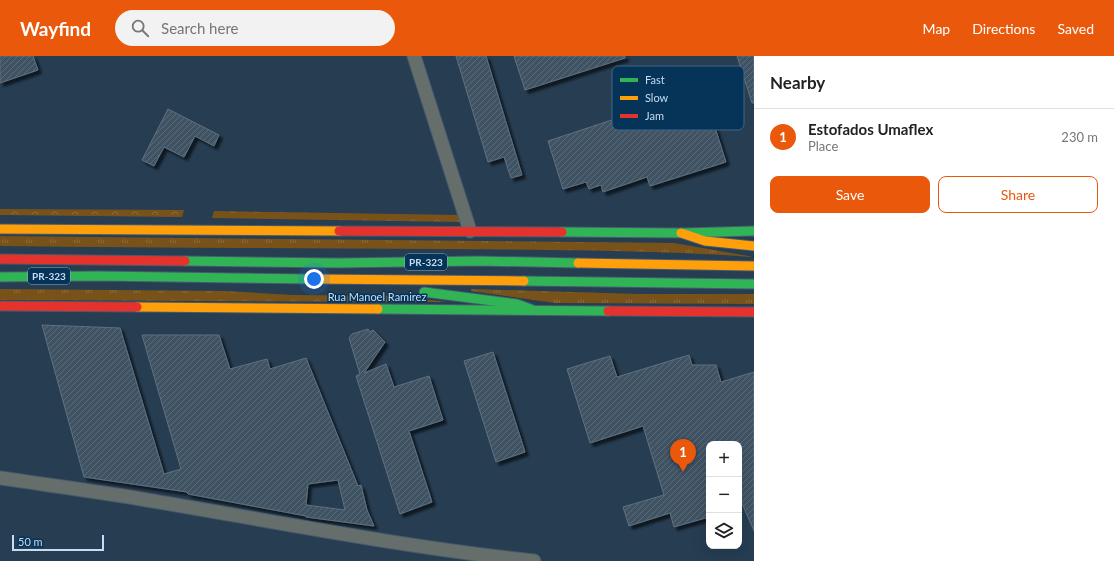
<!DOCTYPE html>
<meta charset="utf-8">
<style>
body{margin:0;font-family:Lato,sans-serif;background:#f2f2f2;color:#222}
.controls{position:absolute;right:12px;bottom:12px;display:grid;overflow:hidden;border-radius:8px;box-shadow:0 4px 16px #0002}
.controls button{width:36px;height:36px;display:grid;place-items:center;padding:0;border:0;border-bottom:1px solid #e0e0e0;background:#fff;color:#222;font:20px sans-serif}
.scale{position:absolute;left:12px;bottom:10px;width:92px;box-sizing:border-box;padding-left:4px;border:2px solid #c6dcf3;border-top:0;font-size:11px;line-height:14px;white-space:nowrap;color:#c6dcf3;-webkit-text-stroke:3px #063458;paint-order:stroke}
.you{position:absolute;left:314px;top:223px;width:14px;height:14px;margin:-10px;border:3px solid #fff;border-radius:50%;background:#1a73e8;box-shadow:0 0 0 6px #1a73e833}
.badge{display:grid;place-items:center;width:26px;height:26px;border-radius:50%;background:#ea580c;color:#fff;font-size:13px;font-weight:700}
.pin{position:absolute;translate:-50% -33px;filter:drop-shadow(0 1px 2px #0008)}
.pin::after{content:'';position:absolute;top:21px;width:14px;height:12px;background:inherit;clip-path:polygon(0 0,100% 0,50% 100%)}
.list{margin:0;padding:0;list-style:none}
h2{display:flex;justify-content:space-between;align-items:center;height:52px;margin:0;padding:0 16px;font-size:17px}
h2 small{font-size:13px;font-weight:400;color:#767676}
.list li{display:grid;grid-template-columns:26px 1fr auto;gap:12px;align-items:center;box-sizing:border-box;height:56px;padding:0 16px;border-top:1px solid #e0e0e0}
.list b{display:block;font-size:15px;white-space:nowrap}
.list p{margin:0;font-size:13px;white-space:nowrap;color:#767676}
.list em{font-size:13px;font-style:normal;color:#767676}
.actions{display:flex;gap:8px;padding:12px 16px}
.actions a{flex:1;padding:9px 0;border:1px solid #ea580c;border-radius:8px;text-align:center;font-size:14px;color:#ea580c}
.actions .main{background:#ea580c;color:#fff}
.icon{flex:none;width:22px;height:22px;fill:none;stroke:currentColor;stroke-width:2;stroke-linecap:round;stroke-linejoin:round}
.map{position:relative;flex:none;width:754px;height:505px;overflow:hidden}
header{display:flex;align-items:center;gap:24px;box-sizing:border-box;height:56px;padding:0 20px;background:#ea580c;color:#fff}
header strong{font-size:19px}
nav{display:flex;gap:22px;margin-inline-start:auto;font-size:14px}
.search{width:280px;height:36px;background:#f2f2f2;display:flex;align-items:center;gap:10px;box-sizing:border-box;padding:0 14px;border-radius:22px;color:#767676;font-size:15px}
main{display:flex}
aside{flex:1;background:#fff}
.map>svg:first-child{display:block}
</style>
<header>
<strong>Wayfind</strong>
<div class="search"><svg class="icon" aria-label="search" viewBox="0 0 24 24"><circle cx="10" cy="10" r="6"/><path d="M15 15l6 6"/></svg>Search here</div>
<nav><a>Map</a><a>Directions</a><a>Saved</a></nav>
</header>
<main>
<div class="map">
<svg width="754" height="505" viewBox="0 0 754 505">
<defs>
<pattern id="grass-tufts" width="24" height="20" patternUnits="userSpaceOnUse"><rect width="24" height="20" fill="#79521a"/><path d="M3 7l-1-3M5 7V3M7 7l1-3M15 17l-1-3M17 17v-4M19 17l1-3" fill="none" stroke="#8b6a3c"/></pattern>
<pattern id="forest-crowns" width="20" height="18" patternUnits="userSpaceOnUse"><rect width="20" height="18" fill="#79521a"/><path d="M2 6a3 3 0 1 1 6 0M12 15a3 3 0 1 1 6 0" fill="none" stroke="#8b6a3c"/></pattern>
<pattern id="building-hatch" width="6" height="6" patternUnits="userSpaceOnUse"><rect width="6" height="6" fill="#405263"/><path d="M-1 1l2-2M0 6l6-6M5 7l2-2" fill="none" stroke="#5a6a7a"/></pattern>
<filter id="shadow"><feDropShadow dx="3.5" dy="3.5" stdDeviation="1" flood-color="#0009"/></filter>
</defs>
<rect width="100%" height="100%" fill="#263d52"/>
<g fill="url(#grass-tufts)">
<path d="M214,155l247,4 1,7 -250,-4z"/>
<path d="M0,180l674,7 80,14c-105,-7 -209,-7 -314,-8 -147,-1 -293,-1 -440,-3z"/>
<path d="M0,233l225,2 67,4 102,1 53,6 -447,-2z"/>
<path d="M471,233l167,5h116v10l-199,-1 -84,-12z"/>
</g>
<path fill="url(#forest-crowns)" d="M0,153l184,1 -2,7 -182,-2z"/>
<g fill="url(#building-hatch)" stroke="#5e7182" fill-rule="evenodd" filter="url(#shadow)">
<path d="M0,0h33l5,14 -38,13z"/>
<path d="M456,0h30l36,119 -11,3 -7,-21 -16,5z"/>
<path d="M514,0h111v2l-100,32z"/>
<path d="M737,0h17v47h-2z"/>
<path d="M703,34l23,72 -76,24 -3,-9 -44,15 -2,-7 -12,4 -3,-7 -23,7 -15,-48z"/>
<path d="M168,53l51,26 -5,11 -19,-10 -11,21 -20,-10 -10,19 -12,-6z"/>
<path d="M42,269l78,3 44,146 17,-5 -39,-134h77l11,34 37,-10 3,10 36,-11 52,128 3,-1 6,25 7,16 -68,-9v-1l-118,-22 -1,-2 -103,-15zM338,424l7,30 -39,-5 2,-21z"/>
<path d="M368,273l2,3 3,-2 12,12 -21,31 22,-9 8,23 35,-11 14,44 -34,11 23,71 -32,12 -44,-138 4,-2 -11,-36 3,-4z"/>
<path d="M493,296l32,100 -29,10 -32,-101z"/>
<path d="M689,299l3,10h24l5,17 33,-10v159l-13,-30h-2v-57h-30v73l-35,10 -4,-14 -41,13 -6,-19 41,-12 -21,-69 -53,17 -23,-74 43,-13 7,21z"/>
</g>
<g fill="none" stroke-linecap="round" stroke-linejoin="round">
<g stroke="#465a6c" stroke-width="15">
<g id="street">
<path d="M414,0l56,175"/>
<path d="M0,422c47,7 94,13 141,21 131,22 261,48 393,62"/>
</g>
</g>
<g stroke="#465a6c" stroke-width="11">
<g id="fast">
<path d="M562,176l119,1 73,-2"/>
<path d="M185,205l154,2 140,-2 99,2"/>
<path d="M0,221l98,-1 214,3"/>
<path d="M524,225l230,3"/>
<path d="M424,236l93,12 16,6"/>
<path d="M378,253l230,2"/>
</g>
</g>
<g stroke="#465a6c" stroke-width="11">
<g id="slow">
<path d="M0,173l339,2"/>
<path d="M681,177l24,8 49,5"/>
<path d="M578,207l176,3"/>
<path d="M312,223l212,2"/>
<path d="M137,251l241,2"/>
</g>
</g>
<g stroke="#465a6c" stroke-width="11">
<g id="jam">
<path d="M339,175l223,1"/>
<path d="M0,203l185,2"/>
<path d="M0,250l137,1"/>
<path d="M608,255l146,1"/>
</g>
</g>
<use href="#street" stroke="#666e6b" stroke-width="13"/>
<use href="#fast" stroke="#30b455" stroke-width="9"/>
<use href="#slow" stroke="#ff9f0a" stroke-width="9"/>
<use href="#jam" stroke="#e5322d" stroke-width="9"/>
</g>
<g text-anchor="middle" stroke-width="3" stroke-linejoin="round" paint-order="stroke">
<g fill="#063458" stroke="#8caac4" stroke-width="1">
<rect x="405" y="198" width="42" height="16" rx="3"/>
<rect x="28" y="212" width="42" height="16" rx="3"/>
</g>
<g font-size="10" font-weight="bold" fill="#c6dcf3">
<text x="426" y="210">PR-323</text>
<text x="49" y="224">PR-323</text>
</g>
<g font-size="11" fill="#c6dcf3" stroke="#063458">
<text x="377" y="245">Rua Manoel Ramirez</text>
</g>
</g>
<rect x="612" y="10" width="132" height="64" rx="6" fill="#063458" stroke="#406686" stroke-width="1"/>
<rect x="620" y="22" width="18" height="4" fill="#30b455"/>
<rect x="620" y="40" width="18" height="4" fill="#ff9f0a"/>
<rect x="620" y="58" width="18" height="4" fill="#e5322d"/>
<g font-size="11" fill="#c6dcf3">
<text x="645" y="28">Fast</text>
<text x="645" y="46">Slow</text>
<text x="645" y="64">Jam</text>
</g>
</svg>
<div class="controls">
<button>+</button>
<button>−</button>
<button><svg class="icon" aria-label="layers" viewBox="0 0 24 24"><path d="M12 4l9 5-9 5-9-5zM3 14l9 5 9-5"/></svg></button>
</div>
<div class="scale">50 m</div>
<div class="you"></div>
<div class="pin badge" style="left:683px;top:416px">1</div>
</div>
<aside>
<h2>Nearby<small></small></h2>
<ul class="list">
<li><span class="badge">1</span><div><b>Estofados Umaflex</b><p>Place</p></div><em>230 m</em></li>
</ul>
<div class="actions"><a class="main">Save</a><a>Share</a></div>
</aside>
</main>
